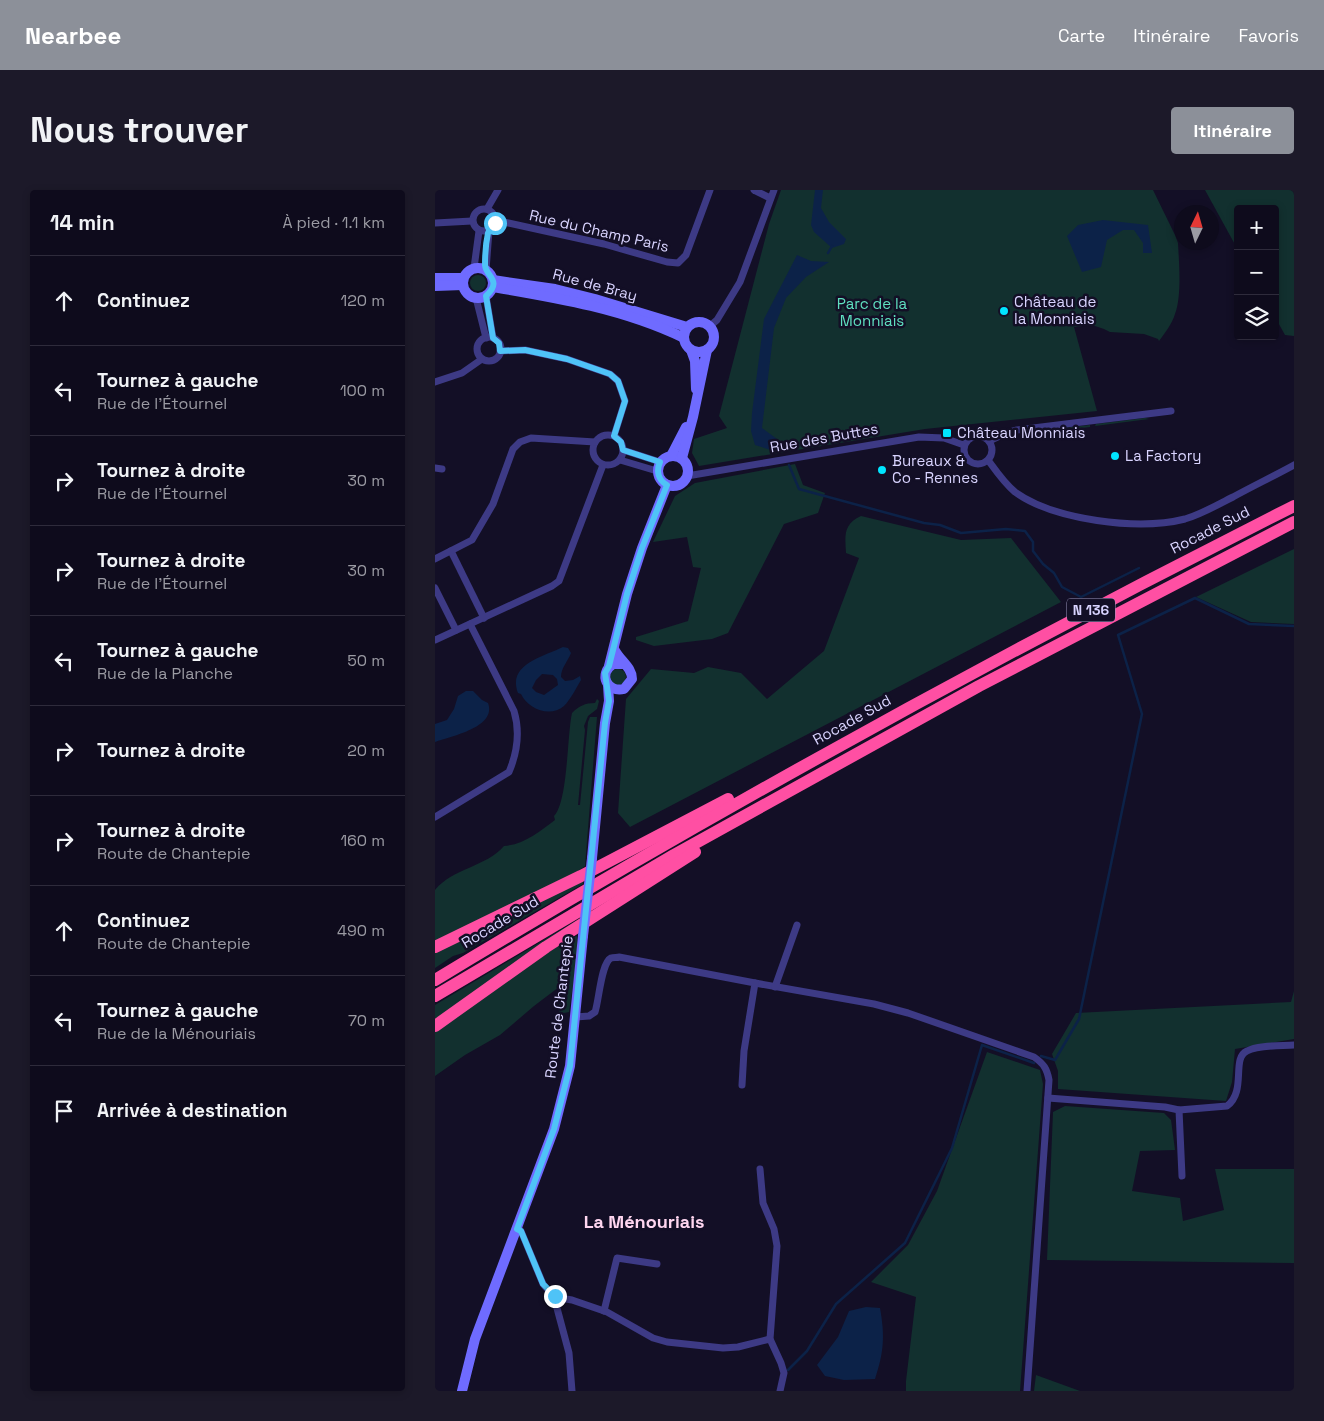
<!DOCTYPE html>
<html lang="fr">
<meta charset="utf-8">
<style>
body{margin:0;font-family:"Space Grotesk",sans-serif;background:#1c1929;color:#f1f3f6}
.controls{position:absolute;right:15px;top:15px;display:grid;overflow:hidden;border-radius:5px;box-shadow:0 2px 8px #0003}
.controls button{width:45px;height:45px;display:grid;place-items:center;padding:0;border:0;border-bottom:1px solid #2e2b3b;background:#0e0b1c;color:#f1f3f6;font:25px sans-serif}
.compass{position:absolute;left:739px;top:15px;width:45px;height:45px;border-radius:50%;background:#0e0b1c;box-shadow:0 2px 8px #0003;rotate:5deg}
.stop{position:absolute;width:15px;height:15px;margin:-11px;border:4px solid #4fc3f7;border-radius:50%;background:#fff}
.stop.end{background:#4fc3f7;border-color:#fff;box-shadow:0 1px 5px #0008}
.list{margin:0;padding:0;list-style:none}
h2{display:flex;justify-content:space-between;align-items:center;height:65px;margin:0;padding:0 20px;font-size:21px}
h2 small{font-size:16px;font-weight:400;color:#9b9ba3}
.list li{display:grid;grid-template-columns:32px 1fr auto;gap:15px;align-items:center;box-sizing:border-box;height:90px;padding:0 20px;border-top:1px solid #2e2b3b}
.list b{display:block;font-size:19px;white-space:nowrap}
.list p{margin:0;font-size:16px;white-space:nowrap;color:#9b9ba3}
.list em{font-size:16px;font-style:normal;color:#9b9ba3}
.icon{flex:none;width:28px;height:28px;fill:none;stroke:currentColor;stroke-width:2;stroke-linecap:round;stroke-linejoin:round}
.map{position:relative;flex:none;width:859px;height:1201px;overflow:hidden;border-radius:5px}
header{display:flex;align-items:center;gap:30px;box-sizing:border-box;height:70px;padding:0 25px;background:#8c9099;color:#fff}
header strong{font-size:24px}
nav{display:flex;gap:28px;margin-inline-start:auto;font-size:18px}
.intro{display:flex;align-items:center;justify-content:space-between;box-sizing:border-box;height:120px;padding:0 30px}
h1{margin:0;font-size:35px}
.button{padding:12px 22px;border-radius:5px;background:#8c9099;color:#fff;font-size:18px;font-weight:700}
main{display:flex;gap:30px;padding:0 30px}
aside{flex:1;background:#0e0b1c;border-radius:5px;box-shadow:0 2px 8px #0003}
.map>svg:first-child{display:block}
</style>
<header>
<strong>Nearbee</strong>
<nav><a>Carte</a><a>Itinéraire</a><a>Favoris</a></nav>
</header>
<div class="intro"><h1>Nous trouver</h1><a class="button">Itinéraire</a></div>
<main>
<aside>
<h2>14 min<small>À pied · 1.1 km</small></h2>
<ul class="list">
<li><svg class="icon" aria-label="ahead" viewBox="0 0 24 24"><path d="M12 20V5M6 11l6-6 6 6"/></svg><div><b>Continuez</b></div><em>120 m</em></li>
<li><svg class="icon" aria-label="left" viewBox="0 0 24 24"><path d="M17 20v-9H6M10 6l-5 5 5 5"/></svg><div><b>Tournez à gauche</b><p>Rue de l'Étournel</p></div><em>100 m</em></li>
<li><svg class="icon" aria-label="right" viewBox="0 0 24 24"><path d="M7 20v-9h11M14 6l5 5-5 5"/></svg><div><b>Tournez à droite</b><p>Rue de l'Étournel</p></div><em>30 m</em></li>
<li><svg class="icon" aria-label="right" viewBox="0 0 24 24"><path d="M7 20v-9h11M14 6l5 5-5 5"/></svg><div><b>Tournez à droite</b><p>Rue de l'Étournel</p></div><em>30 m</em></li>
<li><svg class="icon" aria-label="left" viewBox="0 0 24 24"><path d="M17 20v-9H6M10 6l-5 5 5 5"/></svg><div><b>Tournez à gauche</b><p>Rue de la Planche</p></div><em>50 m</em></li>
<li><svg class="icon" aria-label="right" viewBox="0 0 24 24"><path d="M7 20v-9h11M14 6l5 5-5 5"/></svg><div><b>Tournez à droite</b></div><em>20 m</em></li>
<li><svg class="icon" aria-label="right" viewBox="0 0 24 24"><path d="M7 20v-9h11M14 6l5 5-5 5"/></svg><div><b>Tournez à droite</b><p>Route de Chantepie</p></div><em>160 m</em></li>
<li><svg class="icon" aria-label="ahead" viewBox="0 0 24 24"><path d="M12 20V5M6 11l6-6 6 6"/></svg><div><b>Continuez</b><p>Route de Chantepie</p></div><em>490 m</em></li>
<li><svg class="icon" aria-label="left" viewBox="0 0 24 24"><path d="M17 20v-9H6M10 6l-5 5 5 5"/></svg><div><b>Tournez à gauche</b><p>Rue de la Ménouriais</p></div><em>70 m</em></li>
<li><svg class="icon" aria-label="arrive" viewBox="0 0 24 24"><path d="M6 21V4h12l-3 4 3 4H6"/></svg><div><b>Arrivée à destination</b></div></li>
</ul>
</aside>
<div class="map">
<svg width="859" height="1201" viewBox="0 0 859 1201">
<rect width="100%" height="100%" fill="#130f26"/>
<g fill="#12302f">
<path d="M346,0h372l22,45 3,8c1,20 4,52 -3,71 -3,10 -10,19 -16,27l-1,-2 -14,-5 -34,-2 -6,-3 -12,-4 -18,2 23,84 -172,18 -226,37 -7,-13 2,-14 33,-11 -8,-12 50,-192z"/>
<path d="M770,0h89v146l-9,-1 -10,-18v-108h-37v41z"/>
<circle cx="43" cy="93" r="8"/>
<path d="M710,228l4,1 -54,7 1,-2z"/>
<path d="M655,235v2l-44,5v-2z"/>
<path d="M360,274l8,21 22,8 -7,20 -34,11 -56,109 -16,6 -58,7 -18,-6v-3l52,-16 13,-53 -8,-1 -6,-30 -34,5 22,-46 20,-13z"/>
<path d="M426,326l100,24 50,-2 50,64 -431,225 -12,-14 8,-114 25,-30 43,4 14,-6 33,6 26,26 57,-48 35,-93 -13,-5c-1,-17 -3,-29 15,-37z"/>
<path d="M859,359v75l-43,-2 -55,-25z"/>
<circle cx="183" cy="487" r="8"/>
<path d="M162,509l2,2 -2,8 -9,7 -4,10 1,4 -7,75h2l8,-83 2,-5h7l-12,149 -7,5 -143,71v-52c18,-22 51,-23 69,-44 20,-1 36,-15 51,-26l-1,-4c14,-14 13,-81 18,-103 7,-7 13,-10 23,-10z"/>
<path d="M148,689v5l-120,69 -10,3 -18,12v-16z"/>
<path d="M144,729l-144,104v-18z"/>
<path d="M142,746v22l-8,54 -10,2v-27l-25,19 -34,29 -35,20 -30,21v-44l122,-86 3,1 2,-5z"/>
<path d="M859,801v48l-59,10 -3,33 -6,19 -168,-12v-18l-6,-17 24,-41 215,-11z"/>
<path d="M552,862l53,18 3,14 -23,307h-114v-10l10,-84 -45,-15 37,-37 29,-54z"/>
<path d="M630,916l99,7 7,7 4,30 -35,1 -8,40 48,7 3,23 41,-11 -9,-41h79v94l-247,-3 6,-148z"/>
<path d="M601,1185l44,16h-46z"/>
</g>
<g fill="#0c2248" fill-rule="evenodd">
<path d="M380,0h8l-2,18 8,14 17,17 -2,5 -12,4 -18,-16 -3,-7z"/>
<path d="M668,30l45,5 4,28h-9v-10l-9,-13h-11l-16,10 -6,27 -19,5 -15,-36 11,-11z"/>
<path d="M362,65l14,6 18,1 -23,15 -20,21 -12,30 -12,100 19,14 1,8 -8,1 -19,-6 -4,-14 1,-18 12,-94z"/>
<path d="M128,457l5,1 3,5c-3,8 -10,15 -10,24l4,4 8,-1 7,-4 1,4c-5,8 -10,19 -17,26 -14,12 -36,3 -43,-12l-3,-1c-11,-29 25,-36 45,-46zM107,484l11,1 4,4 1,6 -14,10 -8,-3 -4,-4 4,-8z"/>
<path d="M31,501h7l9,9 6,3c9,24 -36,33 -53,39v-18l12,-4 7,-11 4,-13z"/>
<path d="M431,1117l14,1c5,28 4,44 -5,71l-31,1 -19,-4 -8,-11 21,-28 11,-26z"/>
</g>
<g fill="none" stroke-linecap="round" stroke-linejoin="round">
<g stroke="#0c2248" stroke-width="2.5">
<path d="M393,63l4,-7"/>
<path d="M354,275l10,24 125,34 16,2 21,8 45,-4 19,2 8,11v9l10,13 11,9 8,14 19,10 58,-29"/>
<path d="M606,866l14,4 24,-41 63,-305 -24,-79 77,-37 54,26 45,2"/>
<path d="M353,1180l19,-19 29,-47 69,-61 47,-95 30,-103 52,18"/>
</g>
<g stroke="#3d3a85" stroke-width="7">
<path d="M319,0l16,8"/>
<circle cx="49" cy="30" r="11"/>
<path d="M52,19l11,-19"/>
<path d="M60,30l109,24 63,18 11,1 8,-8 24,-65"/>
<path d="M0,33l37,-2"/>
<path d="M39,78l5,-37"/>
<path d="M51,80l3,-39"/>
<path d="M51,106l7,42"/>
<path d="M41,108l10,40"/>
<path d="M275,136l7,-6 23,-38 34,-92"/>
<circle cx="54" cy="159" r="12"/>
<path d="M65,161l25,-1 42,9 43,15 8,7 7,20 -11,35"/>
<path d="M0,192l27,-9 20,-14"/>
<circle cx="173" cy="260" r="15"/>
<circle cx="543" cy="260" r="14"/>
<path d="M554,251l17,-8 11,-3 154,-19"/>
<path d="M188,260l37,12"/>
<path d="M185,270l37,11"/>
<path d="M553,270c8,11 16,23 27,32 39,28 123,39 170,27 17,-5 32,-14 48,-22 20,-11 41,-21 61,-32"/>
<path d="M0,278l7,1"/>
<path d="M252,286l232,-39 25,1 20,7"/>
<path d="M16,361l33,67"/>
<path d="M0,369l37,-19 21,-36 20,-55 7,-7 11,-4 64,4"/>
<path d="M0,398l21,42"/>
<path d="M0,450l117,-54 7,-5 44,-116"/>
<path d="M0,627l74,-45c8,-19 11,-41 5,-61l-44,-87"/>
<path d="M320,793l119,21 34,9 126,44c10,7 13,12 15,23l-22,311"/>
<path d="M340,797l22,-62"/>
<path d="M141,827l13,-1 6,-4c4,-11 6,-49 16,-54 3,-1 6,0 8,-1l136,26 -11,68 -2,34"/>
<path d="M613,908l117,9 14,3 3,66"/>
<path d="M744,920l48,-4c20,-15 4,-48 20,-55 11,-6 34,-5 47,-6"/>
<path d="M325,979l3,34 11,26 3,17 -7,93 11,24 3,10 -4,18"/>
<path d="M82,1039l4,2 22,53 11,13 18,3 35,12 46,26 14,4 56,6 15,-1 32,-8"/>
<path d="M119,1107l15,56 3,38"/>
<path d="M169,1121l13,-53 40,6"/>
</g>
<g stroke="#6f6bff" stroke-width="10">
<circle cx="43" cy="93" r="15"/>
<path d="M0,88h28"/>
<path d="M58,90l62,9 40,10 92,28"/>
<path d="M0,96l28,-1"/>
<path d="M58,97c65,11 131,22 191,51"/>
<circle cx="264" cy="147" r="15"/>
<path d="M256,160l4,11 1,28"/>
<circle cx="238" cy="281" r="15"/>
<path d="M236,266l15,-29"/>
<path d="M247,268l11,-41 14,-67"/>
<path d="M179,459c6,12 18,18 18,30l-8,10c-17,4 -26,-15 -11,-25h11"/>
<path d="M174,476l18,-72 15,-46 25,-63"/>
<path d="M157,668l13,-135 4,-22 -1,-16"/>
<path d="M27,1201l13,-52 79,-210 16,-63 13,-130"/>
</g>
<g stroke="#ff4fa3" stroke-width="12">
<path d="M0,757l146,-71 147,-77"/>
<path d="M0,790c280,-169 567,-327 859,-474"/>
<path d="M0,806l239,-141 305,-169 315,-164"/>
<path d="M0,836l111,-79 149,-95"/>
</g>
<path stroke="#6f6bff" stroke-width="10" d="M148,746l9,-78"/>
</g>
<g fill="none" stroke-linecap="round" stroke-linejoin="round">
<path stroke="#4fc3f7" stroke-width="6" d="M60,33c-2,4 -6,6 -7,10 -2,9 -3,23 -3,32 1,12 18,15 1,31l7,42 6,5 1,8 25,-1 42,9 43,15 8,7 7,20 -11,35 7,6 2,8 37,12c-4,9 -2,18 7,23l-25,63 -15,46 -18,72 -4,7 4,28 -4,22 -35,343 -16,63 -37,100 4,2 22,53 12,12"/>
</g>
<g fill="#00e5ff" stroke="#130f26" stroke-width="2">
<circle cx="569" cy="121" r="5"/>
<rect x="507" y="238" width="10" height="10" rx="2.5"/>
<circle cx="680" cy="266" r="5"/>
<circle cx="447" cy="280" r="5"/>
</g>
<g text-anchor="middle" stroke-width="5" stroke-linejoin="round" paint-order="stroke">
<rect fill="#130f26" stroke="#9e99be" stroke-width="1" x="632" y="408.5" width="48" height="23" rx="4"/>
<g font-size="14" font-weight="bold" fill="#d9d4ff">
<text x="656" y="425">N 136</text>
</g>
<g font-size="15" fill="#d9d4ff" stroke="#130f26">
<text transform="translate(164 41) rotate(13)" y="5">Rue du Champ Paris</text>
<text transform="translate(160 95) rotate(15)" y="5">Rue de Bray</text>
<text transform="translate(389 248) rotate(-10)" y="5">Rue des Buttes</text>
<text transform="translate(775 340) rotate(-27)" y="5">Rocade Sud</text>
<text transform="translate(417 530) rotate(-29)" y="5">Rocade Sud</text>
<text transform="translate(65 732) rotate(-31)" y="5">Rocade Sud</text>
<text transform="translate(124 817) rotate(-83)" y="5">Route de Chantepie</text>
</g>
<g font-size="15" fill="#d9d4ff" stroke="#130f26" text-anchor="start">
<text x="579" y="117">Château de<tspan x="579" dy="17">la Monniais</tspan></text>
<text x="522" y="248">Château Monniais</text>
<text x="690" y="271">La Factory</text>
<text x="457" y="276">Bureaux &amp;<tspan x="457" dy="17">Co - Rennes</tspan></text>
</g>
<g font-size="15" fill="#5fe0c0" stroke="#130f26">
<text x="437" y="119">Parc de la<tspan x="437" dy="17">Monniais</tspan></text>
</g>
<g font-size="18" font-weight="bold" fill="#ffd6f0" stroke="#130f26">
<text x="209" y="1038">La Ménouriais</text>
</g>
</g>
</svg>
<div class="controls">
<button>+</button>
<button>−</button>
<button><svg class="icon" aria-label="layers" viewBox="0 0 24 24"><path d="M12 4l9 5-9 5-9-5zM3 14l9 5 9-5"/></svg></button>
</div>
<svg class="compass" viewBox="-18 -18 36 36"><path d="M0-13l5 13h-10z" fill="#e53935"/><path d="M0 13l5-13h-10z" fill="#9b9ba3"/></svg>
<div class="stop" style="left:60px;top:33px"></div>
<div class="stop end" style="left:120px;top:1106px"></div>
</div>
</main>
